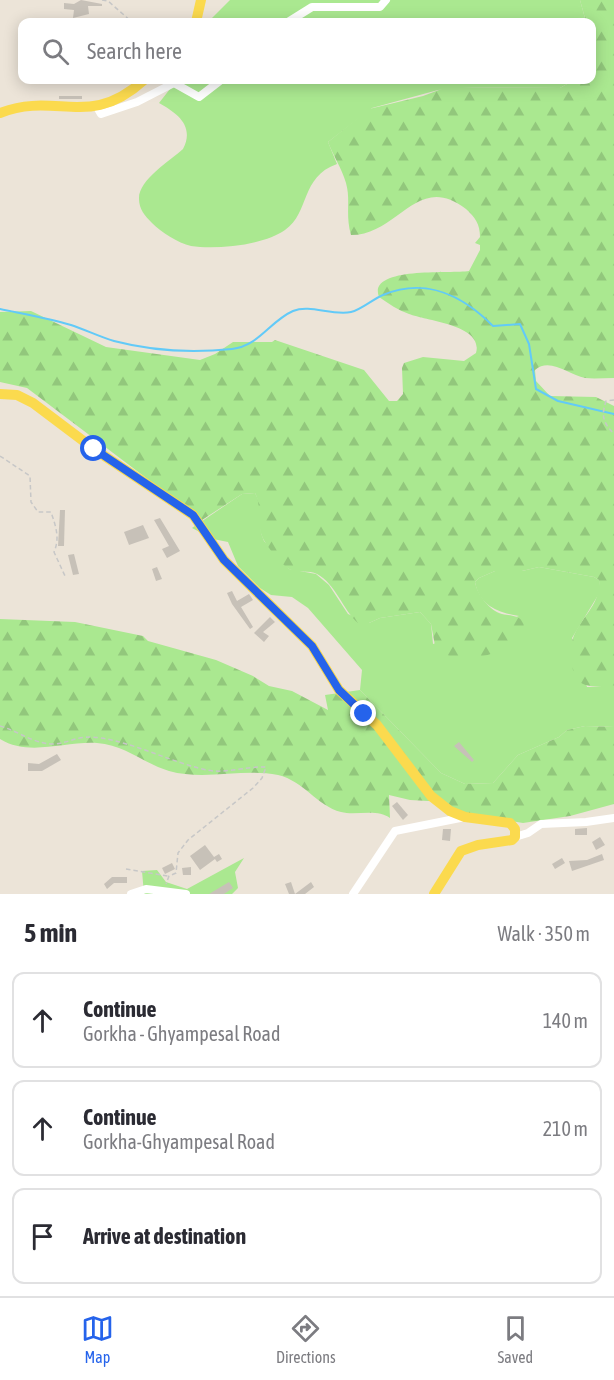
<!DOCTYPE html>
<meta charset="utf-8">
<style>
body{margin:0;font-family:"Asap Condensed",sans-serif;background:#f2f2f3;color:#2b2b33}
.stop{position:absolute;width:18px;height:18px;margin:-14px;border:4px solid #2563eb;border-radius:50%;background:#fff}
.stop.end{background:#2563eb;border-color:#fff;box-shadow:0 2px 6px #0008}
.list{margin:0;padding:0;list-style:none}
h2{display:flex;justify-content:space-between;align-items:center;height:78px;margin:0;padding:0 24px;font-size:26px}
h2 small{font-size:20px;font-weight:400;color:#7c7c81}
.list li{display:grid;grid-template-columns:39px 1fr auto;gap:18px;align-items:center;box-sizing:border-box;height:96px;margin:0 12px 12px;padding:0 12px;border:2px solid #e1e1e2;border-radius:12px}
.list b{display:block;font-size:22px;white-space:nowrap}
.list p{margin:0;font-size:20px;white-space:nowrap;color:#7c7c81}
.list em{font-size:20px;font-style:normal;color:#7c7c81}
.icon{flex:none;width:33px;height:33px;fill:none;stroke:currentColor;stroke-width:2;stroke-linecap:round;stroke-linejoin:round}
.map{position:relative;flex:none;width:614px;height:894px;overflow:hidden}
.search{position:absolute;background:#fff;box-shadow:0 3px 15px #0003;left:18px;right:18px;top:18px;height:66px;display:flex;align-items:center;gap:15px;box-sizing:border-box;padding:0 21px;border-radius:12px;color:#7c7c81;font-size:22px}
.sheet{height:402px;background:#fff}
nav{display:flex;justify-content:space-around;align-items:center;box-sizing:border-box;height:84px;border-top:2px solid #e1e1e2;background:#fff;font-size:16px;color:#7c7c81}
nav a{display:grid;justify-items:center;gap:3px}
nav .on{color:#2563eb}
.map>svg:first-child{display:block}
</style>
<div class="map">
<svg width="614" height="894" viewBox="0 0 614 894">
<defs>
<pattern id="forest-firs" width="22" height="20" patternUnits="userSpaceOnUse" patternTransform="scale(1.5)"><rect width="22" height="20" fill="#aae890"/><path d="M5 1l3.5 6h-7zM16 11l3.5 6h-7z" fill="#92c77c"/></pattern>
</defs>
<rect width="100%" height="100%" fill="#ece4d8"/>
<g fill="#aae890">
<path d="M230,0h350l6,22h-378z"/>
<path d="M177,80h397l-14,8 -88,-1 -34,3 -66,18 -44,34 9,22c-37,13 -27,49 -52,66 -21,15 -69,20 -94,16 -13,-3 -30,-14 -39,-23 -7,-7 -13,-14 -13,-24 -1,-19 31,-38 44,-50 12,-23 -6,-36 -24,-46z"/>
<path d="M255,493l5,10 1,30 3,8 25,28 27,5 13,11 19,29 21,9 11,-5 40,-6 11,12 2,20 86,-28c-21,-3 -40,-11 -44,-34l4,-4 16,-7h27l17,-4 55,10 5,3 1,12 -28,46 15,49h27v40l-29,-1 -18,4 -8,7 -41,18 -25,28 -28,1 -24,-11 -81,-83 2,-20 -54,-62 -16,-11 -21,-2 -11,-7 -22,-22 -10,-24 -15,-3 -21,-11 50,-34z"/>
<path d="M244,858l-9,14 3,16 -6,6h-88l-2,-23 15,-1 9,12 21,7z"/>
</g>
<g fill="url(#forest-firs)">
<path d="M580,0h34v378c-10,0 -20,1 -29,0 -16,-3 -35,-21 -50,-8l1,11 14,15 46,1 18,9v281c-27,0 -43,2 -42,-31 0,-5 -1,-13 1,-18 8,-22 28,-33 26,-58l-5,-3 -55,-10 -17,4h-27l-16,7 -4,4c2,12 15,29 27,32 10,2 15,1 22,8 0,26 -42,38 -65,36 -7,0 -16,-5 -23,-7l-5,-27 -11,-12 -40,6 -11,5h-11c-15,-13 -23,-40 -41,-49 -8,-4 -20,-1 -28,-5 -7,-4 -20,-20 -24,-27 -10,-15 -2,-34 -10,-49l-13,1 -40,26 -175,-132 -27,-6v-70l31,-1 75,36 94,13 15,-6 18,-12h39l3,-2 89,30 25,31h8l6,-7 -1,-26 2,-5 19,-6 41,4 12,-8c8,-28 -49,-32 -67,-39 -11,-4 -20,-10 -30,-17 -12,-31 71,-23 90,-26l11,-21v-5l-5,-2 5,-6c0,-13 -5,-20 -14,-28 -49,-38 -67,26 -115,26 -6,-21 0,-34 -5,-52 -4,-14 -13,-28 -18,-41l41,-33 54,-13 24,-9 113,1 14,-8h18v-58h-6z"/>
<path d="M0,619l75,3 68,14 5,5 68,19 37,16 16,10 23,5 36,19 -3,-15 35,-5 81,83 24,11 28,-1 25,-28 41,-18 8,-7 18,-4 29,1v77l-44,12 -47,7 -65,-11 -12,-10 -36,-2 -21,-5 1,23c-13,-10 -34,-2 -49,-6 -24,-6 -37,-31 -63,-37 -34,-7 -74,6 -109,-4 -26,-8 -44,-26 -72,-28 -32,-2 -68,14 -97,-4z"/>
</g>
<g fill="none" stroke-linecap="round" stroke-linejoin="round">
<path stroke="#62caf8" stroke-width="2" d="M0,309c24,5 48,9 71,16 15,5 29,12 43,16 38,10 79,12 118,8 27,-3 38,-28 61,-38 17,-7 39,5 58,1 10,-2 22,-13 32,-17 43,-18 79,0 110,31l27,-2 9,20 7,45 22,12 56,13"/>
</g>
<g fill="#c7c1b8">
<path d="M81,0l21,4v2h-14l1,8 -16,4 1,-8 -10,-1v-6l10,1z"/>
<rect x="59" y="96" width="23" height="3"/>
<path d="M60,510h5l-1,36h-6z"/>
<path d="M160,518l20,33 -13,7 -5,-9 7,-3 -15,-26z"/>
<path d="M143,525l6,13 -20,7 -5,-13z"/>
<path d="M74,554l5,20 -6,1 -5,-20z"/>
<path d="M157,567l5,12 -6,2 -4,-12z"/>
<path d="M232,591l5,10 12,-7 4,6 -12,7 12,20 -3,2 -18,-25 -5,-11z"/>
<path d="M270,617l5,5 -12,10 6,4 -5,6 -10,-9z"/>
<path d="M459,742l15,18 -2,2 -18,-16z"/>
<path d="M57,754l4,6 -19,11h-14v-8l11,1z"/>
<path d="M397,802l11,13 -5,5 -11,-14z"/>
<path d="M587,828v7h-12v-6z"/>
<path d="M443,829h8l-1,12 -8,-1z"/>
<path d="M600,837l5,8 -9,5 -4,-8z"/>
<path d="M205,845l9,12 5,-3 3,5 -5,3 -2,-3 -15,11 -10,-14z"/>
<path d="M602,854l2,6 -32,11 -3,-10 18,-1z"/>
<path d="M562,858l3,5 -10,6 -3,-5z"/>
<path d="M172,863l3,6 -10,5 -3,-6z"/>
<path d="M191,867v8h-8l-1,-7z"/>
<path d="M112,877h15v6h-13l-7,6 -3,-5z"/>
<path d="M229,882l4,6 -9,6h-15z"/>
<path d="M291,882l4,12 16,-12 3,5 -9,7h-16l-4,-10z"/>
</g>
<g fill="none" stroke-linecap="round" stroke-linejoin="round">
<g stroke="#c7c7c7" stroke-width="1.5" stroke-dasharray="4.5 3" stroke-linecap="butt">
<path d="M102,0l6,1 24,21"/>
<path d="M614,400l-8,1c-5,16 -3,21 8,33"/>
<path d="M0,456l30,20 1,26 7,10h13c5,15 9,26 3,40l11,24"/>
<path d="M0,726c18,5 32,17 52,18 17,0 25,-10 49,-6 37,6 69,24 106,32 18,4 40,-4 59,-3l-4,11 -9,10 -65,52 -10,13 -2,20 -7,3 -3,8"/>
<path d="M126,869l42,7"/>
</g>
<g stroke="#fff" stroke-width="8">
<path d="M288,22l24,-15h68l6,-7"/>
<path d="M97,107l4,7 36,-12 37,-19 25,14 22,-17"/>
<path d="M515,837l13,-4 13,-9 45,-2 28,-4"/>
<path d="M131,894l15,-5 40,5"/>
<path d="M353,894l42,-63 70,-14"/>
</g>
<g stroke="#fbda4e" stroke-width="10">
<path d="M196,22l5,-22"/>
<path d="M0,113c57,-22 89,17 144,-33"/>
<path d="M0,394l17,1 16,8 61,46 99,66 31,45 88,86 27,44 38,35 54,71 19,15 15,6 45,6 5,6v8l-3,3 -34,5 -17,6 -27,43"/>
</g>
</g>
<g fill="none" stroke-linecap="round" stroke-linejoin="round">
<path stroke="#2563eb" stroke-width="8" d="M94,449l99,66 31,45 88,86 27,44 25,24"/>
</g>
</svg>
<div class="stop" style="left:94px;top:449px"></div>
<div class="stop end" style="left:364px;top:714px"></div>
<div class="search"><svg class="icon" aria-label="search" viewBox="0 0 24 24"><circle cx="10" cy="10" r="6"/><path d="M15 15l6 6"/></svg>Search here</div>
</div>
<section class="sheet">
<h2>5 min<small>Walk · 350 m</small></h2>
<ul class="list">
<li><svg class="icon" aria-label="ahead" viewBox="0 0 24 24"><path d="M12 20V5M6 11l6-6 6 6"/></svg><div><b>Continue</b><p>Gorkha - Ghyampesal Road</p></div><em>140 m</em></li>
<li><svg class="icon" aria-label="ahead" viewBox="0 0 24 24"><path d="M12 20V5M6 11l6-6 6 6"/></svg><div><b>Continue</b><p>Gorkha-Ghyampesal Road</p></div><em>210 m</em></li>
<li><svg class="icon" aria-label="arrive" viewBox="0 0 24 24"><path d="M6 21V4h12l-3 4 3 4H6"/></svg><div><b>Arrive at destination</b></div></li>
</ul>
</section>
<nav>
<a class="on"><svg class="icon" aria-label="map" viewBox="0 0 24 24"><path d="M3 6l6-2 6 2 6-2v14l-6 2-6-2-6 2zM9 4v14M15 6v14"/></svg>Map</a>
<a><svg class="icon" aria-label="directions" viewBox="0 0 24 24"><path d="M12 3l9 9-9 9-9-9zM9 14v-3h6M13 9l2 2-2 2"/></svg>Directions</a>
<a><svg class="icon" aria-label="saved" viewBox="0 0 24 24"><path d="M7 4h10v16l-5-4-5 4z"/></svg>Saved</a>
</nav>
